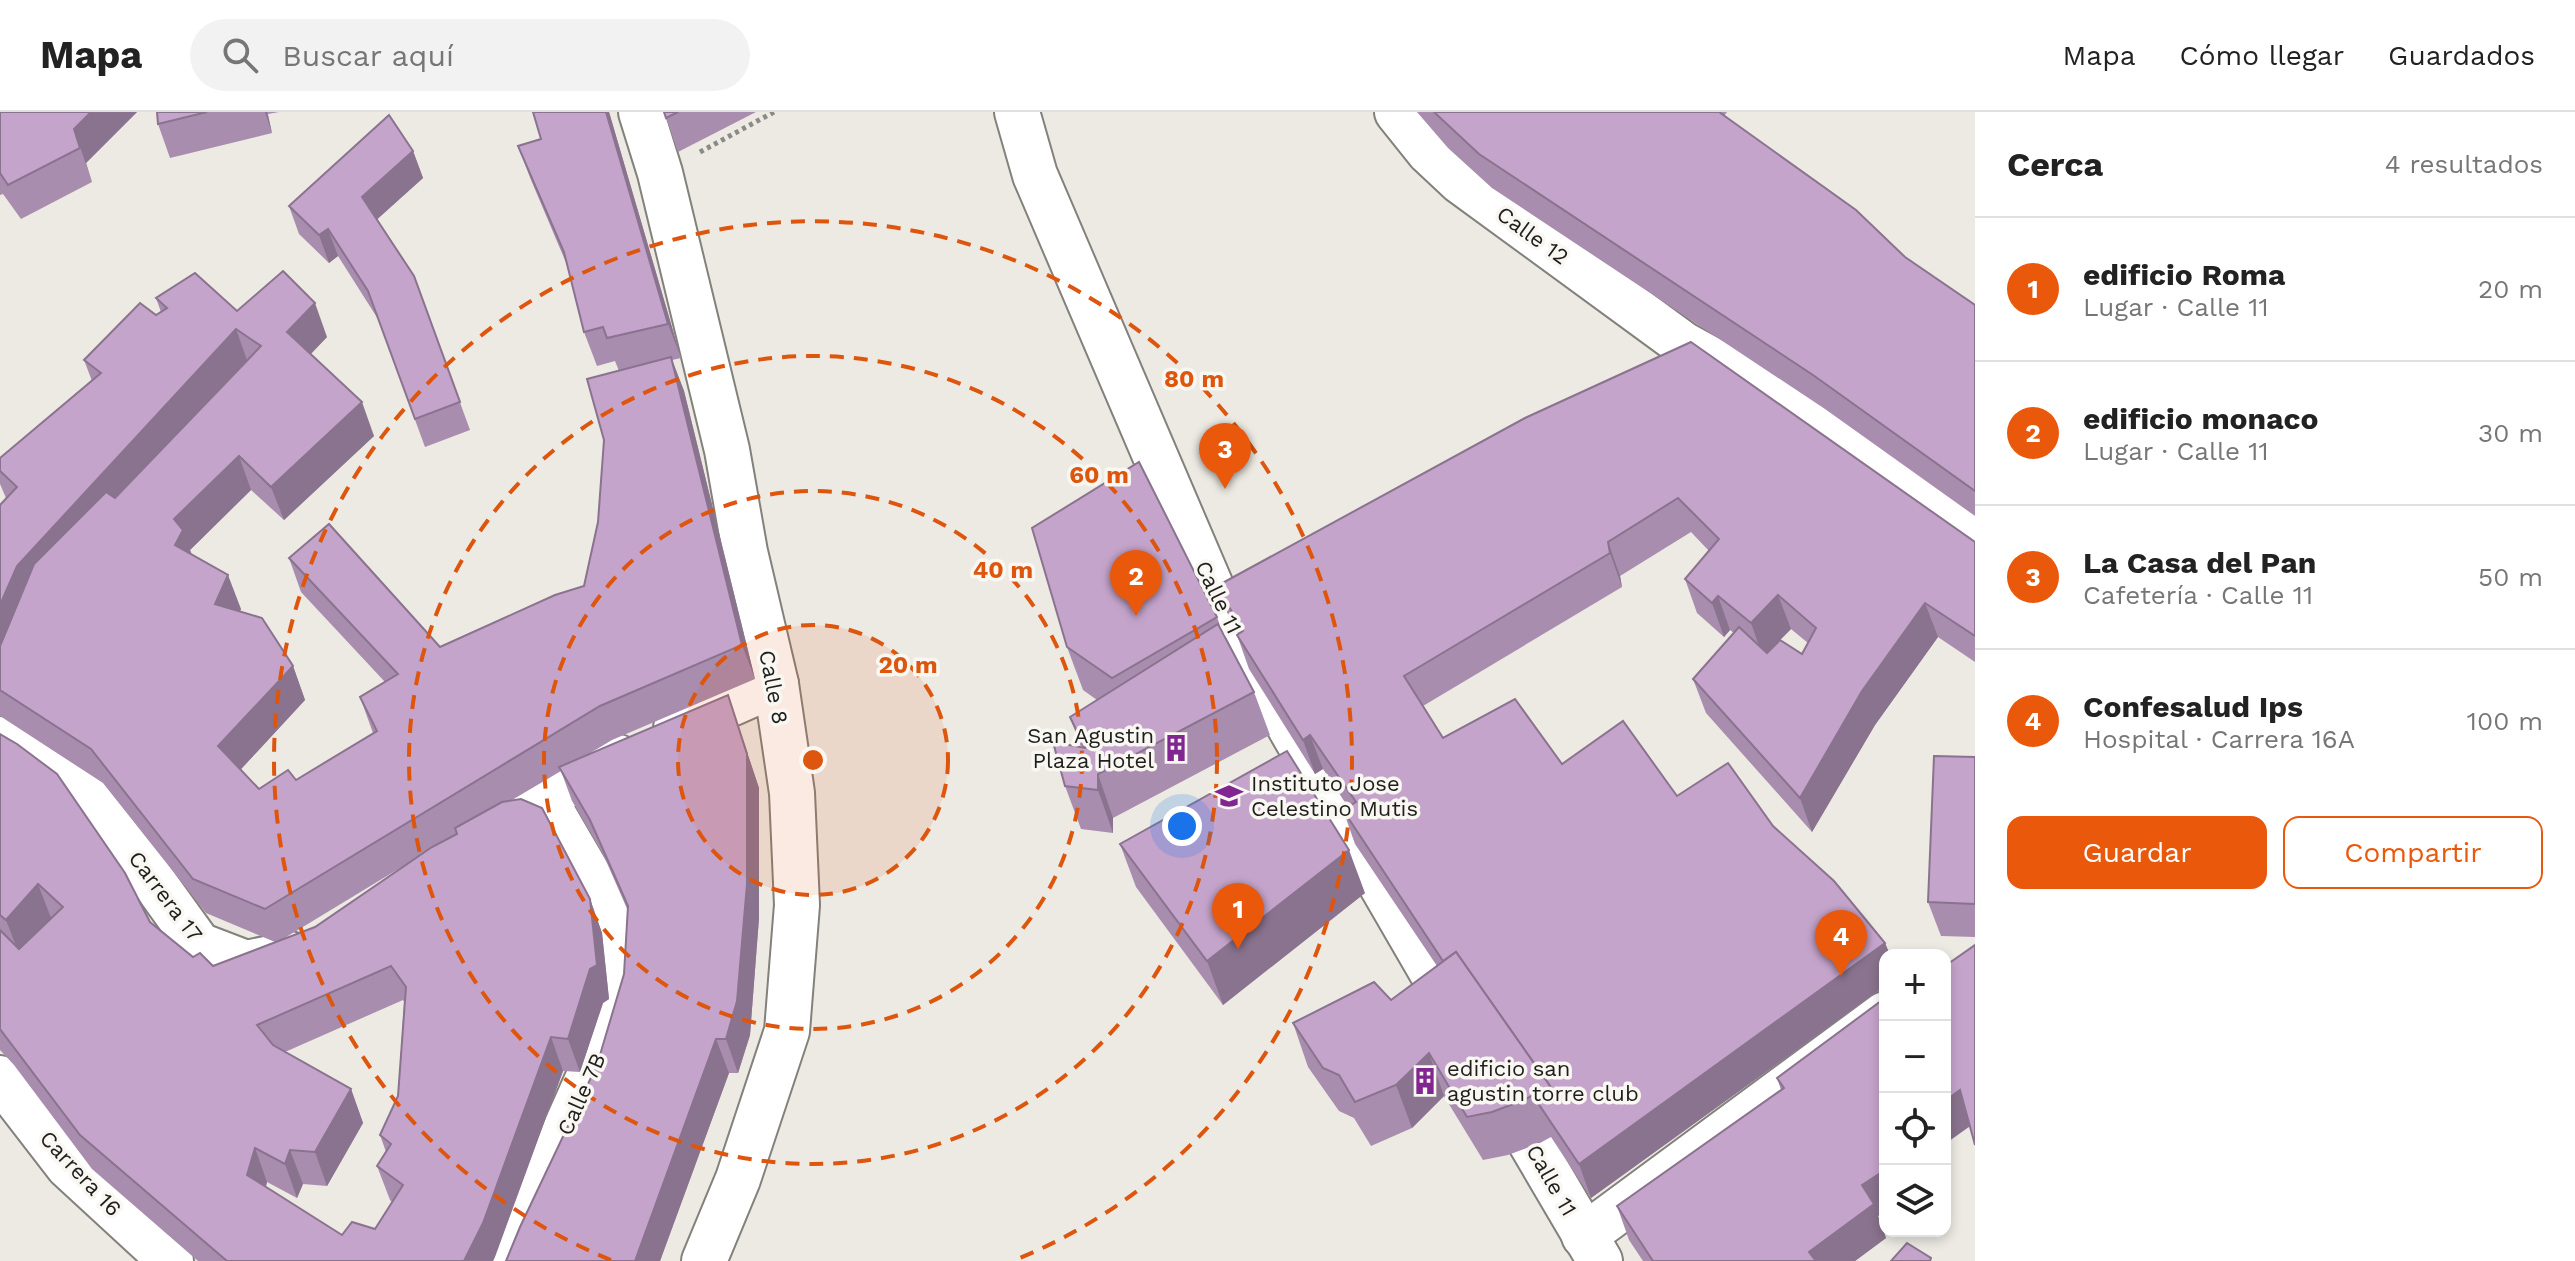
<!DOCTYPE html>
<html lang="es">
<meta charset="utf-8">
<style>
body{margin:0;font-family:"Work Sans",sans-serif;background:#f2f2f2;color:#222}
.controls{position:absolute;right:24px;bottom:24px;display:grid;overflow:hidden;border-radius:16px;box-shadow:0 4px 12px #0003}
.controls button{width:72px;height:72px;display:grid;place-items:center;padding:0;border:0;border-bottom:2px solid #e0e0e0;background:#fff;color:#222;font:40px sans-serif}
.you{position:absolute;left:1182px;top:714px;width:28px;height:28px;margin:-20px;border:6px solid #fff;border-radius:50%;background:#1a73e8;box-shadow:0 0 0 12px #1a73e833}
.badge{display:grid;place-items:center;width:52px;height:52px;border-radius:50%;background:#ea580c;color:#fff;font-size:26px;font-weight:700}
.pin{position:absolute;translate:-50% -66px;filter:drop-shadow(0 2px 4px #0008)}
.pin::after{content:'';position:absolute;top:42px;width:28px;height:24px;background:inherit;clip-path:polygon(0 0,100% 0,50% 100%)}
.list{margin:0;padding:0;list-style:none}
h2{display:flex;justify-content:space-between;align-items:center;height:104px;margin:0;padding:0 32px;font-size:34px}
h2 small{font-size:26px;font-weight:400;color:#767676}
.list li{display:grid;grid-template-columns:52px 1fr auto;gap:24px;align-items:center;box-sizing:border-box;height:144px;padding:0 32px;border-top:2px solid #e0e0e0}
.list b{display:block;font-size:30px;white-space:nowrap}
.list p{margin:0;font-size:26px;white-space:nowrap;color:#767676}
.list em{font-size:26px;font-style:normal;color:#767676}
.actions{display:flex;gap:16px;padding:24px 32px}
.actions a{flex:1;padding:18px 0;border:2px solid #ea580c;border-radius:16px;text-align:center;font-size:28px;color:#ea580c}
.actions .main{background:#ea580c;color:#fff}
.icon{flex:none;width:44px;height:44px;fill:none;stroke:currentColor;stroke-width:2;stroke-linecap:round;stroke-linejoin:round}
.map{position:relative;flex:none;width:1975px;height:1149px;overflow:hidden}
header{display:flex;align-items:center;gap:48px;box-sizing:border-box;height:112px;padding:0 40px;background:#fff;border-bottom:2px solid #e0e0e0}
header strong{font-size:38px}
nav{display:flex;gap:44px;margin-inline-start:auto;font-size:28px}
.search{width:560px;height:72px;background:#f2f2f2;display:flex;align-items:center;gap:20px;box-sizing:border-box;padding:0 28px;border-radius:44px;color:#767676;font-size:30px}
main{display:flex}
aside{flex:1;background:#fff}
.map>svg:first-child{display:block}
</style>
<header>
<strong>Mapa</strong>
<div class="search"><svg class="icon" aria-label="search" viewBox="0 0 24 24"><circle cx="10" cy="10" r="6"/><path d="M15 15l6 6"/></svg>Buscar aquí</div>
<nav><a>Mapa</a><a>Cómo llegar</a><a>Guardados</a></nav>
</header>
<main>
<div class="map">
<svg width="1975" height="1149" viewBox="0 0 1975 1149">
<rect width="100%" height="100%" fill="#eceae3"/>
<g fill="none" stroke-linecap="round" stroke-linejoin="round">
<g stroke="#83817b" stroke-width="48">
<g id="minor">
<path d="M641,0l19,61 67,277 18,102 31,132 16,109 5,112 -10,126 -49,148 -34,82"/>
<path d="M1017,0l18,63 184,430 241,416"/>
<path d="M1397,0l32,40 31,29 223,163 71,39 127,88 94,70"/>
<path d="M676,616l100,-44"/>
<path d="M0,627l84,53 41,50 74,103 47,18 44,-9"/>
<path d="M482,720l136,-75"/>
<path d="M0,966l68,88 103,95"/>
<path d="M1502,982l98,167"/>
<path d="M1584,1124l301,-222"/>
<path d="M511,1149l55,-134 57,-127 -8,-80 -71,-122"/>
</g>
</g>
<path stroke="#8c8a86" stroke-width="5" stroke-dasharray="4 4" stroke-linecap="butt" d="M700,40l74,-40"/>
<use href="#minor" stroke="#fff" stroke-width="44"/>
</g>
<g fill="#a98daf" fill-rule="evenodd">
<path d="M0,0h137l-51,51 6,19 -71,37 -18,-25 -3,1z"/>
<path d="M157,0h122l-11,2 4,19 -102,25 -12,-34z"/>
<path d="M609,0l72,246 -9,2 12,31 71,288 -143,61 -25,15 141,-60 31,93v130l-9,117 -12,38h-9l-69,188h-154l91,-196 27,-91 4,-63 -25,-57 -31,-53 -11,-30 -49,29 78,99 12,34 7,66 -6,4 -23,69 -17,-1 -70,190h-295l-106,-92 -78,-104 -14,-15v-316l150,188 43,35 20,9 62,-24 -69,-29 -103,-130 -103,-67v-211l6,-7 -6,-14v-26l92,-77 -8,-21 77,-48 -5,-14 81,13 90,26 -16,17 63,82 -90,84 -33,-30 -61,60 2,5 49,54 -1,2 53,55 12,34 -64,69 18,20 37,-9 77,-47 -13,-36 25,-15 -84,-90 -12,-34 151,89 144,-61 14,-64 21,-151 -4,-10 -18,5 -13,-34 -17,-67 -36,-85 -13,-34 23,-7zM405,753l-90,62 -32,12zM403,888l1,2 -6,94 -18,39 6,17 -9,14 13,34 2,2 -17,27 -33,6 -76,-48 1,-5 30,16 6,-14 24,2 36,-63 -12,-34 -66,-37z"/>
<path d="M664,0h92l-78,40z"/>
<path d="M1417,0h310l-3,4 181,141 70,48v211l-150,-107 -333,-221 -44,-40z"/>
<path d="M413,39l10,27 -46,41 37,57 56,154 -45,17 -47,-128 -40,-63 -9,7 -30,-29 -10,-28z"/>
<path d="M1525,306l450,124v120l-37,-25 -63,88 -63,107 -106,-119 -13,-34 41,-46 -4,-3 -6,7 -27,-24 -12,-34 24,-28 -18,-19 -71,44 2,11 -199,119 20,32 119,26 115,32 96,30 112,117 5,12h-5v31l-294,212 -40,-61 -11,6 -32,12 -25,5 -39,-64 -32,32 -41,18 -17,-28 -15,-7 -31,-44 -15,-44 98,-23 46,-34 -82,-122 -12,-34 5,-3 -25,-38 -8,5 -66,-105 -12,-34 1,-1 -8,-14 -13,-34zM1791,517l17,14 -6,11 -35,-1z"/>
<path d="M1217,505l6,17 31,58 16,43 -157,83v15l-32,-4 -16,-43 16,-39 -11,-30 27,-17 -14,-10 -16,-43z"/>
<path d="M1975,645v180l-34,-1 -13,-34z"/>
<path d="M1120,732l245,49 -142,112 -87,-118z"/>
<path d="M1777,966l101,138 8,22 -31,23h-212l-14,-21 -12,-34 164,-116z"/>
</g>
<g fill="#8a738e">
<path d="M91,0h46l-51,51 6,19 -18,-53z"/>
<path d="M265,0h2l5,21z"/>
<path d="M606,0h3l72,246 -13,-34z"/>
<path d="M413,39l10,27 -51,46 -10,-27z"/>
<path d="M328,117l10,27 -9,7 -10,-28z"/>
<path d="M315,191l12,34 -28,29 -12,-34z"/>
<path d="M236,217l12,34 -248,321v-79l17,-39z"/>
<path d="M671,245l13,34 71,288 -13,-34z"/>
<path d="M362,290l12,34 -90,84 -13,-33z"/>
<path d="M239,344l12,34 -61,60 5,14 -20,-19 -1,-26z"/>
<path d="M1608,430l12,34 2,11 -12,-34z"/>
<path d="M228,463l13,34 -14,28 -12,-33z"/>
<path d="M1778,483l13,34 -28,28 -12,-34z"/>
<path d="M1718,484l12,34 -6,7 -12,-34z"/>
<path d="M1925,491l13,34 -63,88 -63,107 -12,-34 62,-107z"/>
<path d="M293,554l12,34 -74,80 -13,-34z"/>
<path d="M728,583l31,93v130l-9,117 -12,38 -12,-34z"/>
<path d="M1310,623l13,34 -8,5 -12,-34z"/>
<path d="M1098,662l15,44v15l-15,-43z"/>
<path d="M1349,738l16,43 -142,112 -16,-44z"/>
<path d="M38,772l13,34 -32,36 -13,-34z"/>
<path d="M590,787l12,34 7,66 -6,4 -23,69 -12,-33 22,-70z"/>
<path d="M1885,831l5,12h-5v31l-294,212 -12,-34z"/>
<path d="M551,925l12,34 -68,186 -2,4h-29z"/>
<path d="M716,927l13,34 -69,188h-25z"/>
<path d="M1429,941l15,43 -32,32 -16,-43z"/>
<path d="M351,977l12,34 -36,63 -12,-34z"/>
<path d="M1960,978l13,34 -28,20v-43z"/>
<path d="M255,1036l12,34 -8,27 -12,-34z"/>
<path d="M290,1038l13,34 -6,14 -12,-34z"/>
<path d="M1885,1058v42l-7,4 8,22 -31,23h-43l-3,-9 53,-67z"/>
</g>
<g fill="#c5a4cb" stroke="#8a738e" stroke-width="2" fill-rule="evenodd">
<path d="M0,0h91l-17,17 6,19 -72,37 -8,-12z"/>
<path d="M157,0h50l-49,12z"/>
<path d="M533,0h73l62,212 -61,14 -4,-11 -19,5 -20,-80 -46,-106 23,-7z"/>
<path d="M664,0h14l-12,6z"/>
<path d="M1434,0h285l137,98 49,47 70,48v186l-162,-116 -334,-221z"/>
<path d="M389,3l24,36 -51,46 52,79 46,126 -45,17 -47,-128 -40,-62 -9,6 -30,-29z"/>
<path d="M283,159l32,32 -28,29 75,70 -91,85 -32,-31 -65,63 9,11 -8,15 53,30 -13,29 47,14 31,48 -75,80 41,43 29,-19 8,10 81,-49 -17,-34 38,-23 -109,-116 40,-34 111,123 115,-52 29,-9 14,-64 6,-82 -17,-61 84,-22 71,288 -142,61 -335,203 -72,-30 -102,-130 -91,-59v-44l34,-82 72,-72 9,6 146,-152 -25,-17 -219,237 -17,39v-100l17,-18 -17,-16v-13l101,-85 -17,-13 56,-57 16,12 11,-7 -11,-10 39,-25 42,38z"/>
<path d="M1691,230l284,200v94l-50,-33 -63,88 -62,107 -107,-119 46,-52 28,26 13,-13 22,14 14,-26 -38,-33 -27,28 -33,-27 -6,7 -27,-24 34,-40 -41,-41 -70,44 2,11 -206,123 39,62 72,-39 47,65 61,-43 54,75 51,-33 45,63 61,55 51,62 -306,221 -41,-61 15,-8 -3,-9 -94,-134 -13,9 -100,-151 13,-8 -46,-67 -7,5 -66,-105 6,-4 -26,-45 308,-168z"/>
<path d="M1139,350l78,155 -105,61 -45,-31 -35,-119z"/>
<path d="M1218,512l36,68 -156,82v16l-33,-4 -12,-44 32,6 -15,-31z"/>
<path d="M728,583l19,59v130l-10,117 -11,38h-10l-81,222h-129l14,-34 77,-162 27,-91 4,-68 -38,-86 -31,-53z"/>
<path d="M0,622l17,10 40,30 68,99 25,49 43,35 7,-4 13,13 102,-39 117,-80 25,-13 -2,-6 47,-26 19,-3 21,9 48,91 7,66 -7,4 -22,70 -17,-2 -68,186 -19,38h-237l-147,-126 -80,-106v-99l19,19 44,-42 -25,-23 -32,36 -6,-5zM391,854l15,21 -8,109 -18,39 11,9 -14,22 26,19 -28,44 -23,-7 -10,13 -95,-60 8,-27 30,16 5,-14 25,2 36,-63 -78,-44 -16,-20z"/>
<path d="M1287,639l62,99 -142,111 -87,-117z"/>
<path d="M1934,644l41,1v147l-47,-2z"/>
<path d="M1975,833v200l-15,-55 -15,11v-135z"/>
<path d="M1456,840l94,134 -26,14 -32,12 -25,5 -38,-64 -33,32 -41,17 -16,-27 -16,-7 -30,-45 81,-41 17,18z"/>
<path d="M1885,886v145l-3,2 3,4v21l-23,15 12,19 -65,48 7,9h-163l-36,-55 167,-118 -7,-10z"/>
<path d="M1907,1131l24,15 -1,3h-39z"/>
</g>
<circle cx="813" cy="648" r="135" fill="#de560d" fill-opacity=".12"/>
<g fill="none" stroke="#de560d" stroke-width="4" stroke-dasharray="14 10">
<circle cx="813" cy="648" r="135"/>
<circle cx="813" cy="648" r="269"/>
<circle cx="813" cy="648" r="404"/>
<path d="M611 1148A539 539 0 1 1 1015 1148"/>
</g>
<defs>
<g id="building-bare" transform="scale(2.16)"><path d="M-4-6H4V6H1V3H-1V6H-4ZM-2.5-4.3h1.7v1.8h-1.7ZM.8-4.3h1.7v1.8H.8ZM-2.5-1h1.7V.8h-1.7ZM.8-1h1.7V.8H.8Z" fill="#812591" stroke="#f9f7f1" stroke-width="2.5" paint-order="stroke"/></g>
<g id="school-bare" transform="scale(2.16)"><path d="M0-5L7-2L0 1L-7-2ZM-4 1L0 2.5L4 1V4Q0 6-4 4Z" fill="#812591" stroke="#f9f7f1" stroke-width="2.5" paint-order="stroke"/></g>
</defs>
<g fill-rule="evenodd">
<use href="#building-bare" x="1176" y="636"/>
<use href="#school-bare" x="1229" y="684"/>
<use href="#building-bare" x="1425" y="969"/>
</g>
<g text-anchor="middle" stroke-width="7" stroke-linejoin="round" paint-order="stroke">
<g font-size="22" fill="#1f1e1c" stroke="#f9f7f1">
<text transform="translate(1533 123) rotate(36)" y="8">Calle 12</text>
<text transform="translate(1219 485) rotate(64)" y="8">Calle 11</text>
<text transform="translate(774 575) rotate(79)" y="8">Calle 8</text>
<text transform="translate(166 784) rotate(53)" y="8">Carrera 17</text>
<text transform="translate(581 982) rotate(-66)" y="8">Calle 7B</text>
<text transform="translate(81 1061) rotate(47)" y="8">Carrera 16</text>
<text transform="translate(1552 1068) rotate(60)" y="8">Calle 11</text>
</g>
<g font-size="22" fill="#1f1e1c" stroke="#f9f7f1" text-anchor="start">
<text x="1154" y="631" text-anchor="end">San Agustin<tspan x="1154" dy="25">Plaza Hotel</tspan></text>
<text x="1251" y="679">Instituto Jose<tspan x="1251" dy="25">Celestino Mutis</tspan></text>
<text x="1447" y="964">edificio san<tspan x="1447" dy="25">agustin torre club</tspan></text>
</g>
</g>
<circle cx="813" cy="648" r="12" fill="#de560d" stroke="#f9f7f1" stroke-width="4"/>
<g font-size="24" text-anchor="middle" font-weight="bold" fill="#de560d" stroke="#f9f7f1" stroke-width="7" stroke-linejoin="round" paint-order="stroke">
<text x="1194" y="275">80 m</text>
<text x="1099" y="371">60 m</text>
<text x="1003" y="466">40 m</text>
<text x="908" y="561">20 m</text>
</g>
</svg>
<div class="controls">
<button>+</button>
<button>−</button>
<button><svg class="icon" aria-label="locate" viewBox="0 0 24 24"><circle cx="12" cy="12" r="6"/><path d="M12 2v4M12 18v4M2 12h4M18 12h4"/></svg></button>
<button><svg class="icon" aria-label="layers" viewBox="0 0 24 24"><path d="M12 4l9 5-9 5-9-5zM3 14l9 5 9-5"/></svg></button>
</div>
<div class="you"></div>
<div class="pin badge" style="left:1238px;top:837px">1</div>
<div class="pin badge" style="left:1136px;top:504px">2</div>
<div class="pin badge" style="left:1225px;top:377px">3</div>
<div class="pin badge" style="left:1841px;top:864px">4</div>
</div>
<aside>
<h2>Cerca<small>4 resultados</small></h2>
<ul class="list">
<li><span class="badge">1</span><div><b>edificio Roma</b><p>Lugar · Calle 11</p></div><em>20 m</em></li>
<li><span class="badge">2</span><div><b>edificio monaco</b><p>Lugar · Calle 11</p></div><em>30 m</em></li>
<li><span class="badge">3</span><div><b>La Casa del Pan</b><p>Cafetería · Calle 11</p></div><em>50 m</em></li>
<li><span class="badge">4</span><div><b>Confesalud Ips</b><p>Hospital · Carrera 16A</p></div><em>100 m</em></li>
</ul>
<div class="actions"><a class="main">Guardar</a><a>Compartir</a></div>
</aside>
</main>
